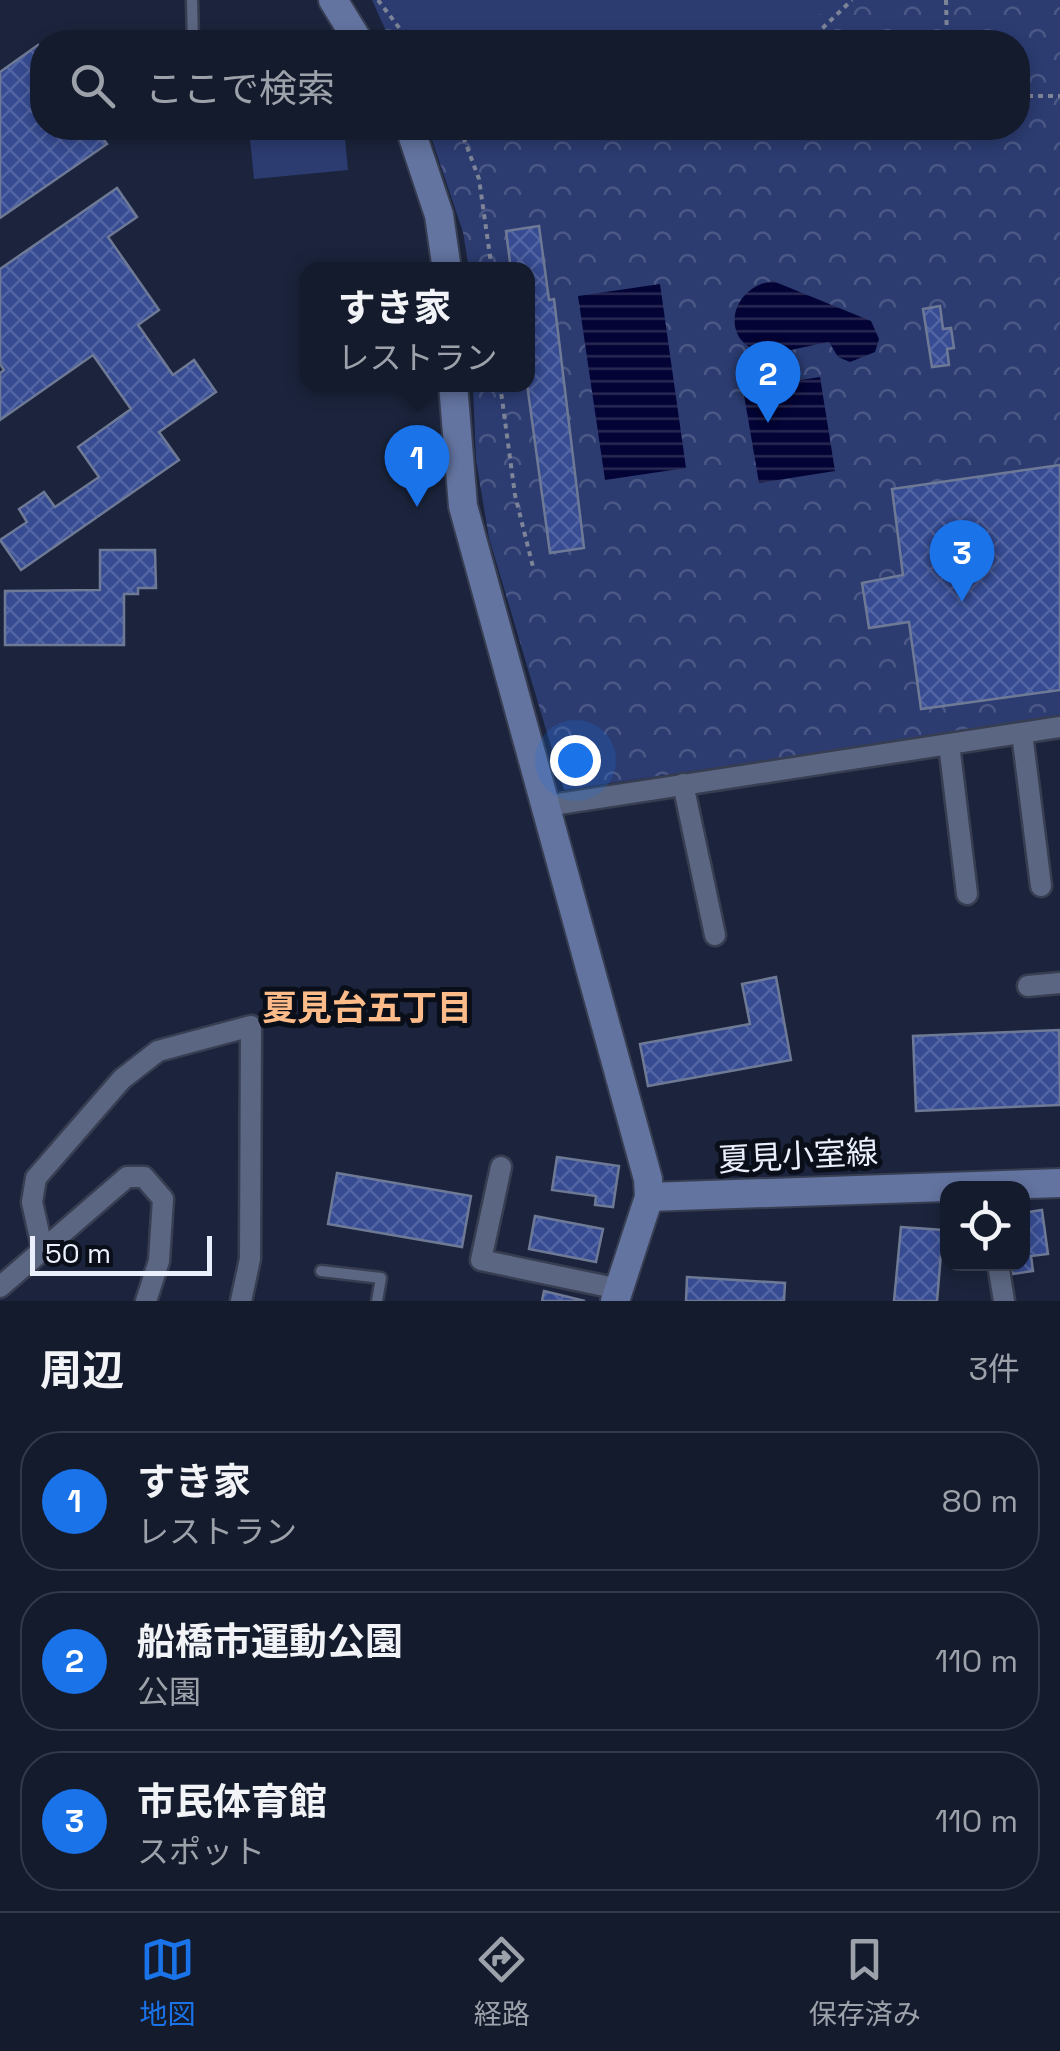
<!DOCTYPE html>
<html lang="ja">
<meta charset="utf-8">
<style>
body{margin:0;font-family:"Space Grotesk","Noto Sans JP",sans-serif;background:#212839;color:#f1f3f6}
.controls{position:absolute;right:30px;bottom:30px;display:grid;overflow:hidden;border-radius:20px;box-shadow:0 5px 15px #0003}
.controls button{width:90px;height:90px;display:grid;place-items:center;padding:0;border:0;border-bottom:2px solid #333949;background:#141b2d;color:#f1f3f6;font:50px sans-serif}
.scale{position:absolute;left:30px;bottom:25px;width:182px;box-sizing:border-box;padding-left:10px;border:5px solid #eaeffd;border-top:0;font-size:28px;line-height:35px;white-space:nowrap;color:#eaeffd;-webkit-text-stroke:8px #0a0e18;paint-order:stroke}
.you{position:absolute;left:575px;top:760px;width:35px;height:35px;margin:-25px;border:8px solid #fff;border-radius:50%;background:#1a73e8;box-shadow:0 0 0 15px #1a73e833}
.badge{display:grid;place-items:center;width:65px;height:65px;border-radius:50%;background:#1a73e8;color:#fff;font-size:32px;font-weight:700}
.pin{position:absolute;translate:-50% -82px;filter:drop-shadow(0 2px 5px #0008)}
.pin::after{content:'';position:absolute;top:52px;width:35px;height:30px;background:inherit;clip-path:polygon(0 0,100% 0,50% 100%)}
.popup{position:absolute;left:300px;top:262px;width:235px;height:130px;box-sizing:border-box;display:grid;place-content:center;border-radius:20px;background:#141b2d;filter:drop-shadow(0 2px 8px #0005);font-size:32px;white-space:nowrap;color:#9da1aa}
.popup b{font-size:38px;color:#f1f3f6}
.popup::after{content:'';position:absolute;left:50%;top:100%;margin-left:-20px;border:20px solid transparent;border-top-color:#141b2d}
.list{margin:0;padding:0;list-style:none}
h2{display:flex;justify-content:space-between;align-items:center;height:130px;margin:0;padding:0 40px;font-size:42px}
h2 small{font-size:32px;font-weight:400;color:#9da1aa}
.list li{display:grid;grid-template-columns:65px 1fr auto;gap:30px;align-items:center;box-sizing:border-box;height:140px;margin:0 20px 20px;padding:0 20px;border:2px solid #333949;border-radius:40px}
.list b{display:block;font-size:38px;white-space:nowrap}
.list p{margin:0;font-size:32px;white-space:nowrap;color:#9da1aa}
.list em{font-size:32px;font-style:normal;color:#9da1aa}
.icon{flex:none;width:55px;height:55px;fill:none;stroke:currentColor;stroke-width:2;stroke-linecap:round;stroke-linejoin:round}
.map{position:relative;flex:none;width:1060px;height:1301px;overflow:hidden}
.search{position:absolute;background:#141b2d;box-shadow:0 5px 15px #0003;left:30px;right:30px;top:30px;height:110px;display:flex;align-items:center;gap:25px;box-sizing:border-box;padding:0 35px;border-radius:40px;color:#9da1aa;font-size:38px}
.sheet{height:610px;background:#141b2d}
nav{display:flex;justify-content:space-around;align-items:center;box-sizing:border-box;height:140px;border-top:2px solid #333949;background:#141b2d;font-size:28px;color:#9da1aa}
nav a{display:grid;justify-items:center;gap:5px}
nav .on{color:#1a73e8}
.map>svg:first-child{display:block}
</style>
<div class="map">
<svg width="1060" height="1301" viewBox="0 0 1060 1301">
<defs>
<pattern id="park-crowns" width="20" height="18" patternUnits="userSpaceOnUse" patternTransform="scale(2.5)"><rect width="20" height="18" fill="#2c3c71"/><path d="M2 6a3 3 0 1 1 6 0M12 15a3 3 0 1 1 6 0" fill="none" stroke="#4b5886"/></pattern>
<pattern id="water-rules" width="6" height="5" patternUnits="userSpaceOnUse" patternTransform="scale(2.5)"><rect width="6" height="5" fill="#030335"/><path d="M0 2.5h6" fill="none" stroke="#282853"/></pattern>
<pattern id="building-cross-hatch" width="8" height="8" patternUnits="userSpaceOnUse" patternTransform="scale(2.5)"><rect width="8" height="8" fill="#364b92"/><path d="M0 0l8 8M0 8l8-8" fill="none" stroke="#5365a2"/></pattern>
</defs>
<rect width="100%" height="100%" fill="#1b243c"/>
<path fill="url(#park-crowns)" d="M372,0h688v717l-496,73 -75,-252 -13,-78 -3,-75 54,-1v-114l-58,-1 -6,-37 -35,-104h590v-86h-627z"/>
<g fill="#2c3c71">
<path d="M382,0h456l-53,42h-360l-25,-19z"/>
<path d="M249,128h95l4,42 -94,9z"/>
</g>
<g fill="url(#water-rules)">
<path d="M773,281l98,40 8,18 -4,13 -25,10 -12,-5 -9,-15c-19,3 -43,11 -62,10 -47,-4 -41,-64 6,-71z"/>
<path d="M660,284l26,184 -81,12 -27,-184z"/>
<path d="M820,377l15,94 -76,12 -16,-94z"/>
</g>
<g fill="url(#building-cross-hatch)" stroke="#6e7996" stroke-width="2.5">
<path d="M38,45l4,6v77h53l12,16 -107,74v-146z"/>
<path d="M117,188l20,29 -29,20 51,73 -21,15 35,50 21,-15 22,32 -57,40 20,28 -158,110 -21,-30 27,-18 -8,-13 25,-17 11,15 44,-30 -21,-30 53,-38 -38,-54 -93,65v-47l4,-3 -4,-6v-95z"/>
<path d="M539,226l10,74 5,-1 30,249 -34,5 -23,-169v-114h-16l-5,-39z"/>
<path d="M940,306l3,23 8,-1 3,20 -7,1 2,16 -17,2 -9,-58z"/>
<path d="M1060,465v225l-139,19 -12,-87 -40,6 -7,-45 41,-8 -11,-86z"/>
<path d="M100,550h55l1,38h-18v6h-14v51h-119v-54l95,-1z"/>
<path d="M776,977l15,83 -143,26 -8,-42 110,-20 -8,-40z"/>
<path d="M1059,1030l1,75 -144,6 -3,-75z"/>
<path d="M557,1157l62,9 -6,41 -18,-2 1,-9 -44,-6z"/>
<path d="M337,1173l134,23 -9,51 -134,-23z"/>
<path d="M1042,1210l6,44 -17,2 2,15 -21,3 -2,-10h12v-51z"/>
<path d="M535,1216l68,13 -7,33 -67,-13z"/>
<path d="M901,1227l42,3 -6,71h-43z"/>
<path d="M687,1277l98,6 -1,18h-98z"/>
<path d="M544,1291l41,10h-43z"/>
</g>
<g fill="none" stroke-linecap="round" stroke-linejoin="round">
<g stroke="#383e52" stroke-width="15">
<g id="lane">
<path d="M192,0l1,42"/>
<path d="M321,1271l60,7 -4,23"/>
</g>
</g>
<g stroke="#383e52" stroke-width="25">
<g id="street">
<path d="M1022,733l19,153"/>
<path d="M949,744l18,150"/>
<path d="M683,784l32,151"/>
<path d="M546,806l514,-79"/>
<path d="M1028,986l32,-3"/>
<path d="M501,1167l-20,93 138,29"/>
<path d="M42,1247l-10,-45 4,-24 86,-99 36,-28 93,-25 -1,233 -9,42"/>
<path d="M998,1264l6,37"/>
<path d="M0,1287l127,-110h17l19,22 -4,62 -13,40"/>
</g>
</g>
<g stroke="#383e52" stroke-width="32">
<g id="secondary">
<path d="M333,0l26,42"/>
<path d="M410,128l29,87 8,55"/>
<path d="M453,384l10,122 185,673 1,18 -34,104"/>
<path d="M649,1197l411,-14"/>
</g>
</g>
<g stroke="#7d8497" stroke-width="4" stroke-dasharray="5 5" stroke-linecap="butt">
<path d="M378,0l32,42"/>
<path d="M946,0l1,42"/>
<path d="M808,42l44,-42"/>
<path d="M1018,96h42"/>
<path d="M460,128l19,51 13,91"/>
<path d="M500,384l15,111 18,72"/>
</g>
<use href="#lane" stroke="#5b6682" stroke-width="10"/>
<use href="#street" stroke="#5b6682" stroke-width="20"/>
<use href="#secondary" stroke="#6374a0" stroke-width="28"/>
</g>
<g text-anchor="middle" stroke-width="10" stroke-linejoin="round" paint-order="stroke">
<g font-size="32" fill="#eaeffd" stroke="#0a0e18">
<text transform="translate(798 1156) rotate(-3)" y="11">夏見小室線</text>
</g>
<g font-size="35" font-weight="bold" fill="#fdbb89" stroke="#0a0e18">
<text x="367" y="1020">夏見台五丁目</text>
</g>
</g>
</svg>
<div class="controls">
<button><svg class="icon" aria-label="locate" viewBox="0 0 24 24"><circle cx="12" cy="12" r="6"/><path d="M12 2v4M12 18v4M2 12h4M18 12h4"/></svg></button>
</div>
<div class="scale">50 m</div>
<div class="you"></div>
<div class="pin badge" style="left:417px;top:507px">1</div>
<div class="popup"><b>すき家</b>レストラン</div>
<div class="pin badge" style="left:768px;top:423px">2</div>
<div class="pin badge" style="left:962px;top:602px">3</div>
<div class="search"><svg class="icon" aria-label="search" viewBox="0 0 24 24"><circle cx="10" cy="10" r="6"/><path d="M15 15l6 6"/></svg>ここで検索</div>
</div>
<section class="sheet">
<h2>周辺<small>3件</small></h2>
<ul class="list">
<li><span class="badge">1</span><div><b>すき家</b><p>レストラン</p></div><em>80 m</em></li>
<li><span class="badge">2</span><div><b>船橋市運動公園</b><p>公園</p></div><em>110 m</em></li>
<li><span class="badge">3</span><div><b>市民体育館</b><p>スポット</p></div><em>110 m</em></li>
</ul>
</section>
<nav>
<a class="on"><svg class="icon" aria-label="map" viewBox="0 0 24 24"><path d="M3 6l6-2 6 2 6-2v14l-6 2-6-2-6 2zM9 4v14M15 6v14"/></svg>地図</a>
<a><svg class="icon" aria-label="directions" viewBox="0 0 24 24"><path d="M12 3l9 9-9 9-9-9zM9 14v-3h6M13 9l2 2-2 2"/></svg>経路</a>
<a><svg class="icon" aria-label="saved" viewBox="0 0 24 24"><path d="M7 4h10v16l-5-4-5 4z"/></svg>保存済み</a>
</nav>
